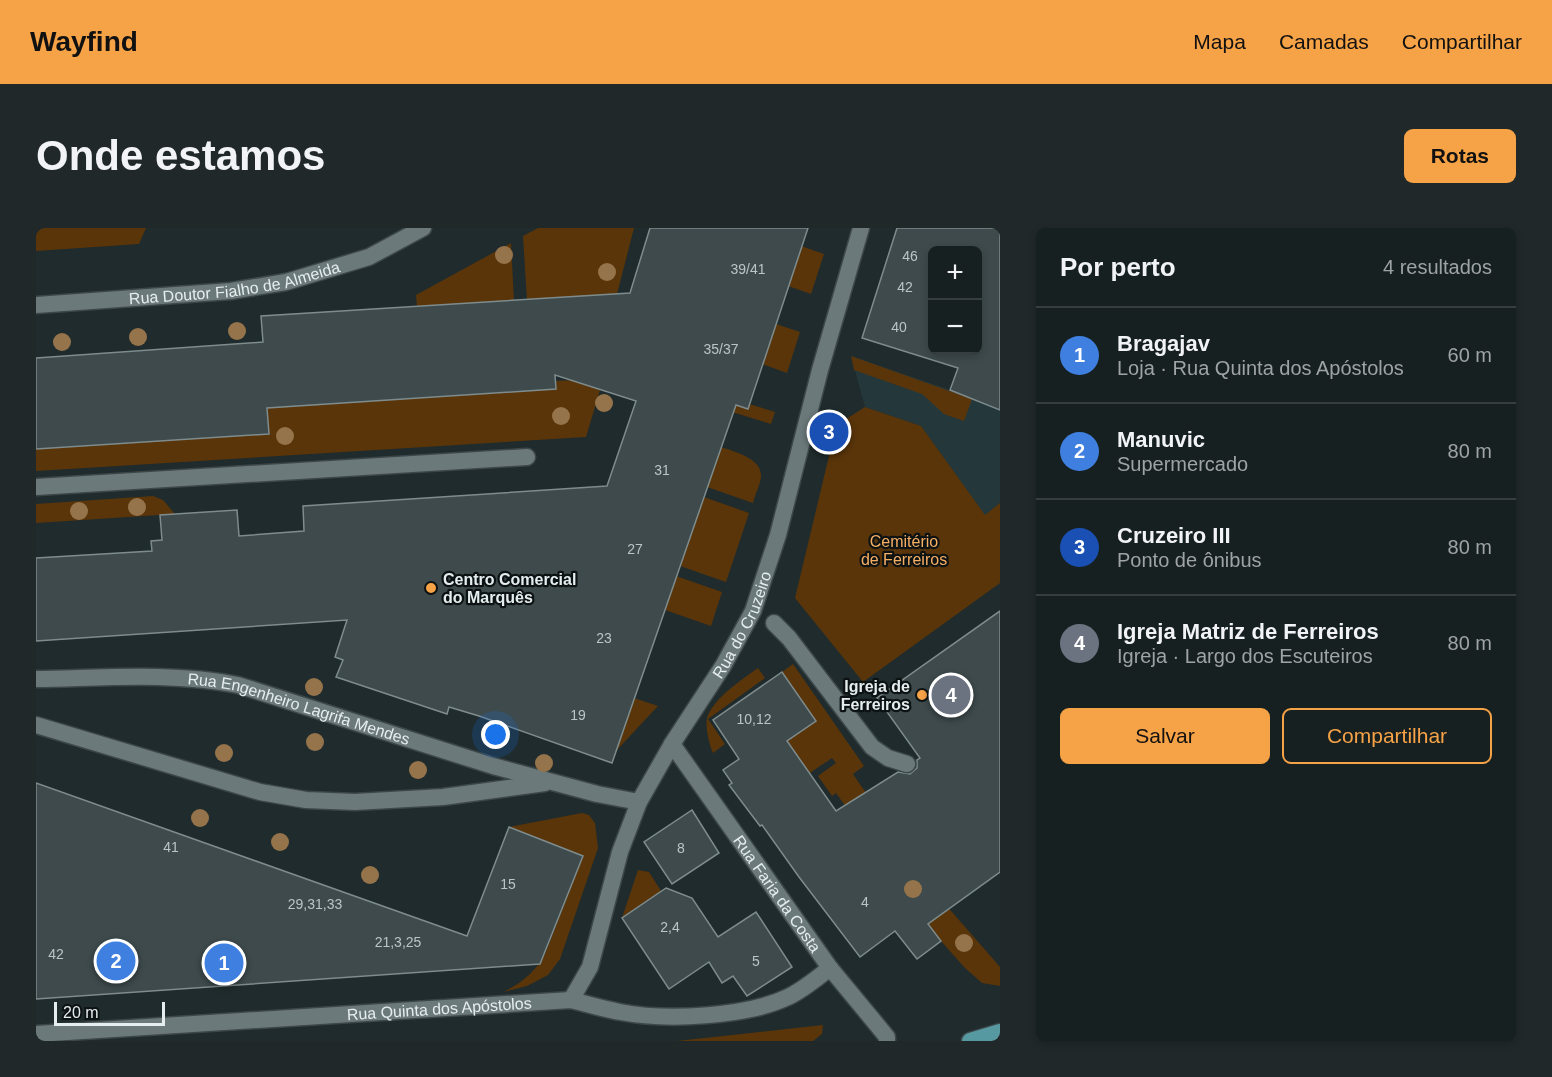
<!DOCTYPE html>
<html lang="pt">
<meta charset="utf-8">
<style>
body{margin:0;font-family:Arial,sans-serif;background:#20282a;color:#f1f3f6}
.controls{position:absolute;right:18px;top:18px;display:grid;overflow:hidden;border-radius:9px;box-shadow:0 3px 9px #0003}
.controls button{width:54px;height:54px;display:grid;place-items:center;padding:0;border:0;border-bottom:2px solid #363e3f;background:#172021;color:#f1f3f6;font:30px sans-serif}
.scale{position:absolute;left:18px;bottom:15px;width:111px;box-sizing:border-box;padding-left:6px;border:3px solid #e5edee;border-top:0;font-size:16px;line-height:21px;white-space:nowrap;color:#e5edee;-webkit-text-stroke:4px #0d1213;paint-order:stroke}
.you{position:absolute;left:460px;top:507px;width:21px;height:21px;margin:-15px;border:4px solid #fff;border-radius:50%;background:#1a73e8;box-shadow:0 0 0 9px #1a73e833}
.badge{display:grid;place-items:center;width:39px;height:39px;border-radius:50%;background:#f6a246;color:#fff;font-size:20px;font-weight:700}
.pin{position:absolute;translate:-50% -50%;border:3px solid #fff;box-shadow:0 2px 6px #0006}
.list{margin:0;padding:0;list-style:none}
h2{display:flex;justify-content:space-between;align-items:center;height:78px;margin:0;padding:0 24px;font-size:26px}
h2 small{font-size:20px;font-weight:400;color:#9ea3a5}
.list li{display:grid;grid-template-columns:39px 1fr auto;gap:18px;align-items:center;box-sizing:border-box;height:96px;padding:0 24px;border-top:2px solid #363e3f}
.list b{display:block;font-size:22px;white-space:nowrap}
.list p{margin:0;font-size:20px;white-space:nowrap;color:#9ea3a5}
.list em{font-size:20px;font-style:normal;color:#9ea3a5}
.actions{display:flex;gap:12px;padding:18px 24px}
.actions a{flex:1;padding:14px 0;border:2px solid #f6a246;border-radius:9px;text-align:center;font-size:21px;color:#f6a246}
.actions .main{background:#f6a246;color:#111}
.map{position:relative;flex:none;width:964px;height:813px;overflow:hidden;border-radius:9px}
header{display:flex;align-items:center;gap:36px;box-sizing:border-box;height:84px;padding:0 30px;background:#f6a246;color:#111}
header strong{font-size:28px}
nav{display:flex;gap:33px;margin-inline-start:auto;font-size:21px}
.intro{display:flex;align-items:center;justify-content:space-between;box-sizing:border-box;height:144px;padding:0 36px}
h1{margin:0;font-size:42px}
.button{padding:15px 27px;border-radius:9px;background:#f6a246;color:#111;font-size:21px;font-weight:700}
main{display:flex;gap:36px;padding:0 36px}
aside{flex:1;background:#172021;border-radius:9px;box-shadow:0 3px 9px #0003}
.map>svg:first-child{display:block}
</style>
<header>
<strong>Wayfind</strong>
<nav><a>Mapa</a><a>Camadas</a><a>Compartilhar</a></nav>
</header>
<div class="intro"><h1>Onde estamos</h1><a class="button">Rotas</a></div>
<main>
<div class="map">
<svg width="964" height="813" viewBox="0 0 964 813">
<rect width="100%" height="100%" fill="#1f2b2c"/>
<path fill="#24383b" d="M964,125v150l-15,13 -64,-90 -56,-19 -14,-51 99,34z"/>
<g fill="#5a350a">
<path d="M0,0h110l-7,16 -103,7z"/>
<path d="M502,0h96l-19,74 -88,-2 -4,-64z"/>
<path d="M475,15l3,58 -97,5 -1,-11z"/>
<path d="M765,18l23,8 -13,40 -23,-8z"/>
<path d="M740,96l24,8 -13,41 -25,-9z"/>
<path d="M578,115l-28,94 -550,34v-22l232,-15 -1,-26 288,-19v-8l22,-1z"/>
<path d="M815,128l121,43 -8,22 -20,-7 -22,-20 -68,-24z"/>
<path d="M630,164l83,12 26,8 -4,12z"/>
<path d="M829,179l56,19 64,89 15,-12v80l-137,99 -68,-84 39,-163 9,-14z"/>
<path d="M670,215c16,5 55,12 55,32 0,9 -6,19 -8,28l-46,-16z"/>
<path d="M117,268l10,4 12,14 -139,9v-19z"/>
<path d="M668,269l45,16 -23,69 -46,-16z"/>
<path d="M640,348l46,16 -11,34 -46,-16z"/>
<path d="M757,436l71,102 -11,8 13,19 -20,14 -10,-14 -4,3 -14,-20 18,-13 -4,-5 -31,21 -23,-32 38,-26 -34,-49z"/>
<path d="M722,440l7,10 -57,41 17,25 -12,9c-4,-9 -9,-29 -5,-38 9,-19 33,-35 50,-47z"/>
<path d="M598,470l24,8 -42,45z"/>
<path d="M546,585l7,2 6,8 3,25 -38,111 -12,16 -21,11 -24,6c19,-9 32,-20 42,-38l38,-98 -74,-29z"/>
<path d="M861,621l103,118v19l-18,-3 -18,-16 -23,-26 -60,-79z"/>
<path d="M602,642l11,2 12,19 -39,27z"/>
<path d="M787,797l-1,9 -9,7h-136z"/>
</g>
<g fill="#3e4a4c" stroke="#7e8c8e" stroke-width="1.5" fill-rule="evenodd">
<path d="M614,0h158l-60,181 -12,-4 -124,358 -133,-47 -30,-9 -2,7 -111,-37 7,-17 -8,-3 12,-37 -311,21v-83l116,-7 -1,-10 11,-1 -2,-25 77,-5 2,26 65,-5 -1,-25 304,-20 29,-85 -81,-26 1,14 -289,19 2,26 -233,15v-91l227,-16 -2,-26 369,-23z"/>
<path d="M861,0h103v182l-50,-20 8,-22 -96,-30zM897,22h45v100h-45z"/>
<path d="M964,383v261l-72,52 13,17 -24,18 -22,-28 -35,26 -61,-80 -37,-52 -2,1 -31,-41 3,-2 -9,-13 16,-11 -26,-39 69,-48 34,49 -29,20 49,70 62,-39 12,2 7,-6v-8l3,-2 -43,-60z"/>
<path d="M0,555l431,153 42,-109 74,29 -43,108 -504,35z"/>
<path d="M656,582l27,43 -47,31 -28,-42z"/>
<path d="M630,660l26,10 26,39 38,-25 36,55 -45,29 -14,-20 -11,7 -13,-21 -40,27 -47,-71z"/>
</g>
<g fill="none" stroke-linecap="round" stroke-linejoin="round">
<g stroke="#3d4749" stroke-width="19">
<path id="service" d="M0,259l491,-30"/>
</g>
<g stroke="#3d4749" stroke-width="19">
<path id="pedestrian" d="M738,395l15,15 83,109 16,11 19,6"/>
</g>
<g stroke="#3d4749" stroke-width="19">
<g id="minor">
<path id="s1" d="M0,77l195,-14 55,-9 83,-25 54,-29"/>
<path id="s2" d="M0,451c68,-1 135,-7 202,6l255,81 104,28 42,8"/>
<path d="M0,497l224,67 46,8 49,2 88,-5 102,-14"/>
<path id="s3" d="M636,516l158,224 57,69v4"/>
<path id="s4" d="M535,772l19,-33 30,-115 19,-50 33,-58 51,-78 30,-55 25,-76 42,-165 41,-142"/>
<path id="s5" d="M0,806l535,-34c16,4 33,9 49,12 46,9 126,5 168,-15 15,-7 29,-19 42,-29"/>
</g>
</g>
<g stroke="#3d4749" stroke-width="19">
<path id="primary" d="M934,813l30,-9"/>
</g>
<use href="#service" stroke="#6b797b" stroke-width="16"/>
<use href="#pedestrian" stroke="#6b797b" stroke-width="16"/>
<use href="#minor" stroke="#6b797b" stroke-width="16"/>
<use href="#primary" stroke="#5799a1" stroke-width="16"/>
</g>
<g fill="#96744b">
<circle cx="468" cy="27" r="9"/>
<circle cx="571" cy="44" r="9"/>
<circle cx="201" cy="103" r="9"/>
<circle cx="102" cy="109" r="9"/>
<circle cx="26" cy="114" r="9"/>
<circle cx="568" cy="175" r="9"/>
<circle cx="525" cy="188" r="9"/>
<circle cx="249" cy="208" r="9"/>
<circle cx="101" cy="279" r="9"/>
<circle cx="43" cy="283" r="9"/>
<circle cx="278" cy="459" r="9"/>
<circle cx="279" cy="514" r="9"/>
<circle cx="188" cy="525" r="9"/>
<circle cx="508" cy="535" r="9"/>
<circle cx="382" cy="542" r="9"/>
<circle cx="164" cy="590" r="9"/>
<circle cx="244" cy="614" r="9"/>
<circle cx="334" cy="647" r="9"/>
<circle cx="877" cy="661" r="9"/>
<circle cx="928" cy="715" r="9"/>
</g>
<g fill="#f6a246" stroke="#0d1213" stroke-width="2">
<circle cx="395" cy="360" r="6"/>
<circle cx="886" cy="467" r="6"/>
</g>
<g text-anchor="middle" stroke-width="4.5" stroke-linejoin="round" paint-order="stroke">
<g font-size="14" fill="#bbc4c6">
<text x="874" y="33">46</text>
<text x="712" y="46">39/41</text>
<text x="869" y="64">42</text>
<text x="863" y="104">40</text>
<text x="685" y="126">35/37</text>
<text x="626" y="247">31</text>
<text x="599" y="326">27</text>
<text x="568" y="415">23</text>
<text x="542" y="492">19</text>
<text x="718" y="496">10,12</text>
<text x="135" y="624">41</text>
<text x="645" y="625">8</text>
<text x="472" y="661">15</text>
<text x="829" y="679">4</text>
<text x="279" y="681">29,31,33</text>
<text x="634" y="704">2,4</text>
<text x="362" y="719">21,3,25</text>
<text x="20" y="731">42</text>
<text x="720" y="738">5</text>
</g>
<g font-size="16" fill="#e5edee" stroke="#0d1213">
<text dy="6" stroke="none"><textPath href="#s1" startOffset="200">Rua Doutor Fialho de Almeida</textPath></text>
<text dy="6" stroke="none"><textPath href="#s4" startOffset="416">Rua do Cruzeiro</textPath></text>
<text dy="6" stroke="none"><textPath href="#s2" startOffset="267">Rua Engenheiro Lagrifa Mendes</textPath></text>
<text dy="6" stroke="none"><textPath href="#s3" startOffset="183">Rua Faria da Costa</textPath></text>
<text dy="6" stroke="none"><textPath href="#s5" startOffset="404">Rua Quinta dos Apóstolos</textPath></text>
</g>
<g font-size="16" fill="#f7af64" stroke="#0d1213">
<text x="868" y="319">Cemitério<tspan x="868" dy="18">de Ferreiros</tspan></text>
</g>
<g font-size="16" font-weight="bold" fill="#e5edee" stroke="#0d1213" text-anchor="start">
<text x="407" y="357">Centro Comercial<tspan x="407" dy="18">do Marquês</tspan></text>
<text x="874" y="464" text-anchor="end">Igreja de<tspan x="874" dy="18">Ferreiros</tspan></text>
</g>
</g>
</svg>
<div class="controls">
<button>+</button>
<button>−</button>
</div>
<div class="scale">20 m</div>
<div class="you"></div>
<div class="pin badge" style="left:188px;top:735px;background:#3f7fe0">1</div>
<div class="pin badge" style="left:80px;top:733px;background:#3f7fe0">2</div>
<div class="pin badge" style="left:793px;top:204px;background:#1a4fb4">3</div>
<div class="pin badge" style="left:915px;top:467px;background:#6b7280">4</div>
</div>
<aside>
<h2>Por perto<small>4 resultados</small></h2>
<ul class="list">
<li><span class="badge" style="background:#3f7fe0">1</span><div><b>Bragajav</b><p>Loja · Rua Quinta dos Apóstolos</p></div><em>60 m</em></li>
<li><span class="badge" style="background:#3f7fe0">2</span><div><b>Manuvic</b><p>Supermercado</p></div><em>80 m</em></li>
<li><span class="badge" style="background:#1a4fb4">3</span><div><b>Cruzeiro III</b><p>Ponto de ônibus</p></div><em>80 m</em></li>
<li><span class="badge" style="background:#6b7280">4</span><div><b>Igreja Matriz de Ferreiros</b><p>Igreja · Largo dos Escuteiros</p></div><em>80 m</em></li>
</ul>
<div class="actions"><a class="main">Salvar</a><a>Compartilhar</a></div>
</aside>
</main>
